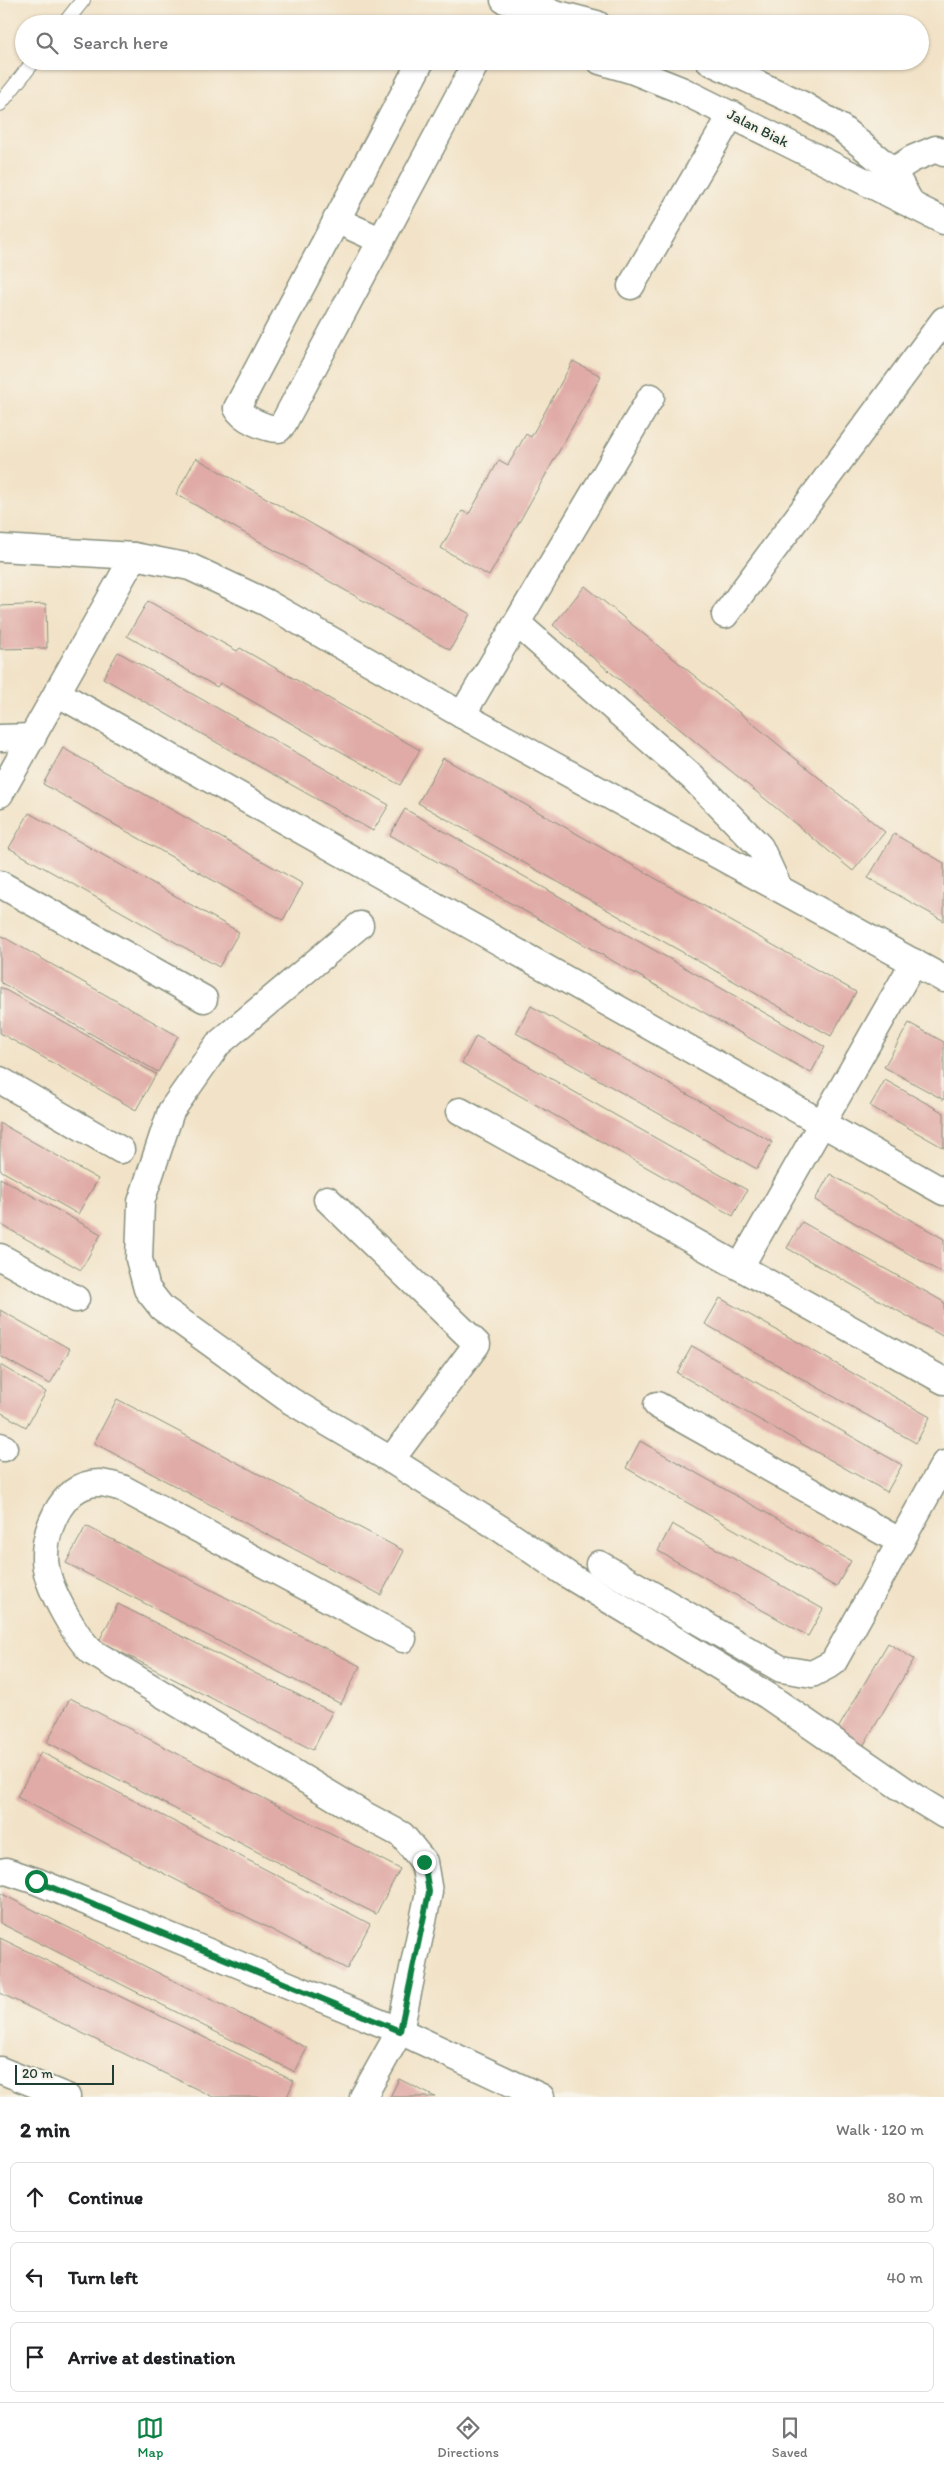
<!DOCTYPE html>
<meta charset="utf-8">
<style>
body{margin:0;font-family:Itim,sans-serif;background:#f2f2f2;color:#202124}
.scale{position:absolute;left:15px;bottom:12px;width:99px;box-sizing:border-box;padding-left:5px;border:2px solid #1f3d34;border-top:0;font-size:14px;line-height:18px;white-space:nowrap;color:#1f3d34;-webkit-text-stroke:4px #f7f3e8;paint-order:stroke}
.stop{position:absolute;width:15px;height:15px;margin:-11px;border:4px solid #0b8043;border-radius:50%;background:#fff}
.stop.end{background:#0b8043;border-color:#fff;box-shadow:0 1px 5px #0008}
.list{margin:0;padding:0;list-style:none}
h2{display:flex;justify-content:space-between;align-items:center;height:65px;margin:0;padding:0 20px;font-size:21px}
h2 small{font-size:16px;font-weight:400;color:#757577}
.list li{display:grid;grid-template-columns:32px 1fr auto;gap:15px;align-items:center;box-sizing:border-box;height:70px;margin:0 10px 10px;padding:0 10px;border:1px solid #e0e0e0;border-radius:8px}
.list b{display:block;font-size:19px;white-space:nowrap}
.list em{font-size:16px;font-style:normal;color:#757577}
.icon{flex:none;width:28px;height:28px;fill:none;stroke:currentColor;stroke-width:2;stroke-linecap:round;stroke-linejoin:round}
.map{position:relative;flex:none;width:944px;height:2097px;overflow:hidden}
.search{position:absolute;background:#fff;box-shadow:0 1px 4px #0004;left:15px;right:15px;top:15px;height:55px;display:flex;align-items:center;gap:12px;box-sizing:border-box;padding:0 18px;border-radius:28px;color:#757577;font-size:19px}
.sheet{height:305px;background:#fff}
nav{display:flex;justify-content:space-around;align-items:center;box-sizing:border-box;height:70px;border-top:1px solid #e0e0e0;background:#fff;font-size:14px;color:#757577}
nav a{display:grid;justify-items:center;gap:2px}
nav .on{color:#0b8043}
.map>svg:first-child{display:block}
</style>
<div class="map">
<svg width="944" height="2097" viewBox="0 0 944 2097">
<rect width="100%" height="100%" fill="#f7f3e8"/>
<filter id="ink" filterUnits="userSpaceOnUse"><feTurbulence type="fractalNoise" baseFrequency=".02" numOctaves="2"/><feDisplacementMap in="SourceGraphic" scale="10" xChannelSelector="R" yChannelSelector="G"/><feConvolveMatrix kernelMatrix="1 2 1 2 8 2 1 2 1" color-interpolation-filters="sRGB"/></filter>
<filter id="wash" filterUnits="userSpaceOnUse"><feTurbulence type="fractalNoise" baseFrequency=".0096" numOctaves="4" result="noise"/><feDisplacementMap in="SourceGraphic" scale="20" xChannelSelector="R" yChannelSelector="G"/><feGaussianBlur stdDeviation="1.12" result="paint"/><feColorMatrix in="noise" values="0 0 0 0 0 0 0 0 0 0 0 0 0 0 0 0 0 1.4 0 .05"/><feComposite in="paint" operator="in"/></filter>
<g filter="url(#wash)">
<rect width="100%" height="100%" fill="#f2e3c8"/>
<g id="blocks">
<g fill="#e0aaa6">
<path d="M573,361l28,15 -112,200 -48,-28 21,-37 7,3 30,-54 9,5 18,-31 5,3z"/>
<path d="M196,458l274,156 -20,36 -274,-156z"/>
<path d="M585,586l300,246 -32,39 -300,-246z"/>
<path d="M148,601l89,50 3,-3 180,102 -20,35 -180,-102 -3,4 -90,-51z"/>
<path d="M46,604l1,44 -47,1v-43z"/>
<path d="M118,652l271,153 -16,26 -270,-153z"/>
<path d="M63,748l240,136 -20,36 -240,-136z"/>
<path d="M443,758l413,234 -25,44 -413,-233z"/>
<path d="M405,809l420,238 -14,26 -421,-238z"/>
<path d="M29,813l210,119 -20,35 -210,-119z"/>
<path d="M894,834l50,29v58l-76,-43z"/>
<path d="M0,935l178,101 -20,36 -158,-90z"/>
<path d="M0,987l156,87 -20,36 -136,-77z"/>
<path d="M531,1006l241,136 -15,27 -241,-136z"/>
<path d="M909,1023l35,19v58l-60,-33z"/>
<path d="M476,1036l271,154 -14,26 -271,-153z"/>
<path d="M885,1080l59,33v35l-74,-42z"/>
<path d="M0,1123l98,56 -20,35 -78,-44z"/>
<path d="M830,1174l114,65v35l-129,-74z"/>
<path d="M0,1178l101,56 -20,36 -81,-46z"/>
<path d="M802,1222l142,80v35l-157,-89z"/>
<path d="M720,1298l210,119 -14,26 -211,-119z"/>
<path d="M0,1310l70,39 -20,35 -50,-28z"/>
<path d="M692,1346l210,119 -15,27 -210,-119z"/>
<path d="M0,1365l46,27 -20,35 -26,-15z"/>
<path d="M117,1399l287,152 -23,44 -287,-152z"/>
<path d="M640,1441l211,120 -15,26 -210,-119z"/>
<path d="M672,1524l151,85 -15,27 -150,-85z"/>
<path d="M86,1526l274,140 -19,38 -275,-141z"/>
<path d="M118,1604l214,108 -19,38 -214,-109z"/>
<path d="M888,1643l26,16 -52,89 -26,-16z"/>
<path d="M70,1698l330,171 -24,45 -329,-172z"/>
<path d="M41,1752l329,172 -23,45 -330,-172z"/>
<path d="M0,1893l307,155 -12,24 -295,-149z"/>
<path d="M0,1938l294,143 -7,16h-74l-213,-104z"/>
<path d="M399,2079l36,18h-45z"/>
</g>
</g>
</g>
<g filter="url(#ink)">
<use href="#blocks" fill-opacity="0" stroke="#88907e" stroke-width="1"/>
<g fill="none" stroke-linecap="round" stroke-linejoin="round">
<g stroke="#88907e" stroke-width="16">
<g id="lane">
<path d="M64,24l19,-24"/>
<path d="M0,104l34,-43"/>
</g>
</g>
<g stroke="#88907e" stroke-width="29">
<g id="street">
<path d="M504,0l93,24"/>
<path d="M421,61l-184,347c5,11 30,21 42,21l4,-5 194,-363"/>
<path d="M600,61l31,9 50,20 263,131"/>
<path d="M709,61l94,44 38,23 52,43 19,34"/>
<path d="M893,171l19,-12 24,-10 8,4"/>
<path d="M336,220l44,20"/>
<path d="M631,286l101,-172"/>
<path d="M0,548l134,8 56,11 75,35 197,113 482,264"/>
<path d="M725,615l219,-295"/>
<path d="M517,623l176,155 67,69 19,41"/>
<path d="M57,693l887,499"/>
<path d="M462,715l189,-318"/>
<path d="M0,738l33,-1"/>
<path d="M0,794l134,-238"/>
<path d="M0,884l204,115"/>
<path d="M360,925l-142,119 -47,67 -30,91 -2,57 8,30 15,19 129,93 100,59 110,69 67,46 200,121 145,100 31,19"/>
<path d="M0,1080l121,70"/>
<path d="M460,1111l484,270"/>
<path d="M327,1199l150,145 -86,116"/>
<path d="M0,1257l76,42"/>
<path d="M740,1267l174,-305"/>
<path d="M657,1405l244,137"/>
<path d="M0,1446l4,2"/>
<path d="M599,1564l182,105 31,5 21,-11 111,-199"/>
<path d="M0,1872l6,-1 30,10 364,150 141,66"/>
<path d="M0,2070l67,27"/>
<path d="M363,2097l37,-66 29,-139 -5,-30 -22,-27 -41,-22 -269,-161c-17,-16 -42,-61 -46,-84 -6,-32 15,-85 53,-85 7,0 16,3 23,5l281,151"/>
</g>
</g>
<use href="#lane" stroke="#fff" stroke-width="14"/>
<use href="#street" stroke="#fff" stroke-width="26"/>
</g>
</g>
<g fill="none" stroke-linecap="round" stroke-linejoin="round" filter="url(#ink)">
<path stroke="#0b8043" stroke-width="6" d="M36,1881l364,150 29,-139 -5,-30"/>
</g>
<g text-anchor="middle" stroke-width="4" stroke-linejoin="round" paint-order="stroke">
<g font-size="15" fill="#1f3d34" stroke="#f7f3e8">
<text transform="translate(758 128) rotate(27)" y="5">Jalan Biak</text>
</g>
</g>
</svg>
<div class="scale">20 m</div>
<div class="stop" style="left:36px;top:1881px"></div>
<div class="stop end" style="left:424px;top:1862px"></div>
<div class="search"><svg class="icon" aria-label="search" viewBox="0 0 24 24"><circle cx="10" cy="10" r="6"/><path d="M15 15l6 6"/></svg>Search here</div>
</div>
<section class="sheet">
<h2>2 min<small>Walk · 120 m</small></h2>
<ul class="list">
<li><svg class="icon" aria-label="ahead" viewBox="0 0 24 24"><path d="M12 20V5M6 11l6-6 6 6"/></svg><div><b>Continue</b></div><em>80 m</em></li>
<li><svg class="icon" aria-label="left" viewBox="0 0 24 24"><path d="M17 20v-9H6M10 6l-5 5 5 5"/></svg><div><b>Turn left</b></div><em>40 m</em></li>
<li><svg class="icon" aria-label="arrive" viewBox="0 0 24 24"><path d="M6 21V4h12l-3 4 3 4H6"/></svg><div><b>Arrive at destination</b></div></li>
</ul>
</section>
<nav>
<a class="on"><svg class="icon" aria-label="map" viewBox="0 0 24 24"><path d="M3 6l6-2 6 2 6-2v14l-6 2-6-2-6 2zM9 4v14M15 6v14"/></svg>Map</a>
<a><svg class="icon" aria-label="directions" viewBox="0 0 24 24"><path d="M12 3l9 9-9 9-9-9zM9 14v-3h6M13 9l2 2-2 2"/></svg>Directions</a>
<a><svg class="icon" aria-label="saved" viewBox="0 0 24 24"><path d="M7 4h10v16l-5-4-5 4z"/></svg>Saved</a>
</nav>
